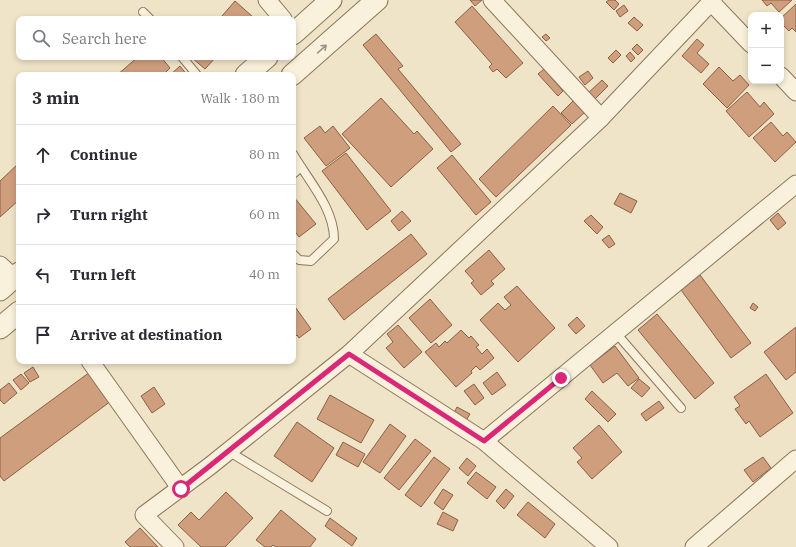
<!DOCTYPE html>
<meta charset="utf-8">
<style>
body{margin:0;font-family:"IBM Plex Serif",serif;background:#f2f2f3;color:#2b2b33}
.controls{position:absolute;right:12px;top:12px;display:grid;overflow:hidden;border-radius:8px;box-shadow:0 2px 6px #0003}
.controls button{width:36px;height:36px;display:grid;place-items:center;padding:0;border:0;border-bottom:1px solid #e1e1e2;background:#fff;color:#2b2b33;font:20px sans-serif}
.stop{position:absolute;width:12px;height:12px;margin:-9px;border:3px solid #db2777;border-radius:50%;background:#fff}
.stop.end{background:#db2777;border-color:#fff;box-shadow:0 1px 4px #0008}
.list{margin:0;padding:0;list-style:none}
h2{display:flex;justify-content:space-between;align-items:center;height:52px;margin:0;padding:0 16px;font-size:17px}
h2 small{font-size:13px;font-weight:400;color:#7c7c81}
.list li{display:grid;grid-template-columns:26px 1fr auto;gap:12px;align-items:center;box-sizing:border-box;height:60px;padding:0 16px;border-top:1px solid #e1e1e2}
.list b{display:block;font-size:15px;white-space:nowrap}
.list em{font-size:13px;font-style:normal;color:#7c7c81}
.icon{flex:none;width:22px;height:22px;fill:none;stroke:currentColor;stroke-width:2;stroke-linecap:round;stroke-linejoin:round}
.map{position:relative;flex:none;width:796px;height:547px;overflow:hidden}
.search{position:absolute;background:#fff;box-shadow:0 2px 6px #0003;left:16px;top:16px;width:280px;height:44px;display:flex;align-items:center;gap:10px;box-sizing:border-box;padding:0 14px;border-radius:8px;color:#7c7c81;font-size:15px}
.panel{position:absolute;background:#fff;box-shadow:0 2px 6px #0003;left:16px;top:72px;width:280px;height:292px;border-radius:8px}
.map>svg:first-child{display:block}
</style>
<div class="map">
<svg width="796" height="547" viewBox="0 0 796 547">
<rect width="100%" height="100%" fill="#f0e4c8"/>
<g fill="#cf9f7d" stroke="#8d5f41">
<path d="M470,0h12l-7,6z"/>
<path d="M609,0h6l4,4 -5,6 -8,-8z"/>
<path d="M762,0h30l-13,12 -8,-9 -4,3z"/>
<path d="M235,1l18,16 -1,2h-26l-4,-3z"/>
<path d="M796,4v28l-4,-4 -3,3 -8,-8v-5z"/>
<path d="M624,5l4,6 -8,6 -4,-6z"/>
<path d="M472,6l51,57 -17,15 -9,-9 -4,3 -4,-5 3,-3 -37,-42z"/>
<path d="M634,17l9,8 -6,6 -9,-8z"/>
<path d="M376,34l27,32 -5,3 63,75 -10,8 -88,-107z"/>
<path d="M546,34l4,4 -4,3 -4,-4z"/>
<path d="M697,39l7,6 -7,8 12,11 -8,9 -19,-17z"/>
<path d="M637,44l6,6 -5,5 -6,-6z"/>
<path d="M616,50l5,5 -8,8 -5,-5z"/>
<path d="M630,52l5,6 -4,4 -5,-6z"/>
<path d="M138,57h23l9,11 -7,7h-46z"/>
<path d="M191,57h25l-11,12z"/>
<path d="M180,66l7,9h-17z"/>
<path d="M719,67l14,14 7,-6 9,10 -22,23 -24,-24z"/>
<path d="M544,69l19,22 -5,5 -20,-22z"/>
<path d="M588,71l5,7 -8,7 -6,-8z"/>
<path d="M602,80l6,6 -15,15 -6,-7z"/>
<path d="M747,92l13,15 4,-5 10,12 -25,23 -23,-26z"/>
<path d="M381,98l33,36 3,-3 16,18 -42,38 -49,-53z"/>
<path d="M574,100l11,12 -13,12 -11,-11z"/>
<path d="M553,106l18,19 -75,72 -17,-18z"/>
<path d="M771,122l12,14 4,-4 9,10 -21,20 -22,-24z"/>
<path d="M320,126l5,7 8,-7 17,22 -24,18 -22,-28z"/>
<path d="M346,153l45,58 -24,19 -45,-59z"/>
<path d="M452,155l39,47 -15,13 -39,-47z"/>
<path d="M19,163v37l-19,17v-36z"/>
<path d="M620,193l17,8 -6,12 -17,-9z"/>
<path d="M293,196l23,28 -17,13 -6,-8z"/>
<path d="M402,211l9,10 -12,10 -8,-10z"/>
<path d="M778,213l8,10 -8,7 -8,-10z"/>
<path d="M591,215l12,12 -6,7 -13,-13z"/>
<path d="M411,234l16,20 -83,66 -16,-21z"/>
<path d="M609,235l6,9 -6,4 -7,-8z"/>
<path d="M489,250l16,19 -14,12 3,3 -13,11 -10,-12 3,-2 -9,-10z"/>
<path d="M700,275l51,68 -20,15 -50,-68z"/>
<path d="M517,286l38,42 -37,34 -38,-42 18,-17 7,7 6,-5 -7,-8z"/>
<path d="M430,299l22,26 -21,18 -22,-25z"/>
<path d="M753,303l5,4 -3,4 -5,-3z"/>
<path d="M293,304l18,25 -12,9 -2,-3 -4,3z"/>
<path d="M657,314l57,69 -19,16 -57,-69z"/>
<path d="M577,317l8,9 -9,8 -8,-9z"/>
<path d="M398,325l24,27 -18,16 -18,-20 7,-6 -6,-8z"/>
<path d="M796,327v45l-10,8 -22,-28z"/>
<path d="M461,330l8,8 2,-2 8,9 -3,2 6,7 5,-5 7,9 -14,12 -4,-4 -5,5 1,2 -16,14 -31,-35 11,-9 3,4 6,-6 2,2z"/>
<path d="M615,346l24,32 -11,8 -11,-13 -14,10 -13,-18z"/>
<path d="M33,367l6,10 -9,5 -6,-9z"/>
<path d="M90,372l21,29 -107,80 -4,-5v-38z"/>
<path d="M497,372l9,13 -14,10 -9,-12z"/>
<path d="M21,374l8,9 -8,7 -8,-10z"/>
<path d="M766,374l27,39 -33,24 -11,-16 -3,3 -11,-15 5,-3 -6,-9z"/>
<path d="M639,379l11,9 -8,9 -11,-9z"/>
<path d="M9,383l8,10 -13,11 -4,-4v-10z"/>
<path d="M474,384l10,14 -9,7 -11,-14z"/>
<path d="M154,387l11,17 -13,9 -11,-17z"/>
<path d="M592,391l24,23 -8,8 -23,-23z"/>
<path d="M330,395l44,25 -13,23 -44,-24z"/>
<path d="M659,401l5,7 -18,13 -5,-7z"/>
<path d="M457,407l13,7 -5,8 -12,-7z"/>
<path d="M297,422l37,26 -22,34 -38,-26z"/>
<path d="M390,424l16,12 -26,37 -17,-11z"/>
<path d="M599,425l23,27 -30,27 -15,-17 5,-4 -9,-10z"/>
<path d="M415,439l16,12 -32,39 -15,-12z"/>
<path d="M343,442l22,12 -7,13 -22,-12z"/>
<path d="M434,457l16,12 -29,38 -16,-12z"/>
<path d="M763,457l8,11 -18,14 -9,-12z"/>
<path d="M467,458l9,8 -8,10 -9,-8z"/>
<path d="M476,472l20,15 -9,12 -20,-16z"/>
<path d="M443,489l10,6 -10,15 -9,-7z"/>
<path d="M506,489l8,7 -10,13 -8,-8z"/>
<path d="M226,492l27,26 -28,29h-24l-23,-22 13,-13 8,8z"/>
<path d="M528,502l27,22 -10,14 -28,-23z"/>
<path d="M281,510l35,29 -6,8h-34l-3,-2 -2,2h-6l-9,-7z"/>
<path d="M443,512l15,8 -5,11 -16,-7z"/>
<path d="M330,518l27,20 -5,8 -27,-20z"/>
<path d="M140,528l18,19h-28l-5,-5z"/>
</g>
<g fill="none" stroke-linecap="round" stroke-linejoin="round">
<g stroke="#8d765c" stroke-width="10">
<g id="service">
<path d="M143,12l7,7"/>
<path d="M182,57l15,18"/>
<path d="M293,154c15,26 41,54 41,85l-23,22 -12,-1 -6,-6"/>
<path d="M293,174l8,-7"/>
<path d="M616,333l65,75"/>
<path d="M228,451l99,60"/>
</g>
</g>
<g stroke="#8d765c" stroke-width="19">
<g id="minor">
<path d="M267,0l16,19"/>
<path d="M492,0l109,118"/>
<path d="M711,2l40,42"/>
<path d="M781,76l15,16"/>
<path d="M0,265l14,13"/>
<path d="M349,354l135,87 125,106"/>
<path d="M90,361l91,128"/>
<path d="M484,441l312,-257"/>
<path d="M175,547l-31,-32 66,-49 139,-112 252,-236 112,-118"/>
<path d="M694,547l102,-88"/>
</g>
</g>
<g stroke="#8d765c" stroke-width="23">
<g id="tertiary">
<path d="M293,34l38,-34"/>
<path d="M246,75l21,-18"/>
<path d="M292,75l85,-75"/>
<path d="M0,290l19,-17"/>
<path d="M0,328l19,-16"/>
</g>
</g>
<use href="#service" stroke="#faf1dc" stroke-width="8"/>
<use href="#minor" stroke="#faf1dc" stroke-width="17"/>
<use href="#tertiary" stroke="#faf1dc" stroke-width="21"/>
</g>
<defs><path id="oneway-shaft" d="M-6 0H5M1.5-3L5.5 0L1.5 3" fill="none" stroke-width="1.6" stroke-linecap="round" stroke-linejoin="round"/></defs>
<use stroke="#9c907e" href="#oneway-shaft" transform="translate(322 49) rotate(-42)"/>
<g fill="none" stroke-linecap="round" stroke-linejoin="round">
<path stroke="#db2777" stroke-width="5" d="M181,489l168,-135 135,87 77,-63"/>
</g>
</svg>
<div class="controls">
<button>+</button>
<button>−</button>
</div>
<div class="stop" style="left:181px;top:489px"></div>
<div class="stop end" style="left:561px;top:378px"></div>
<div class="search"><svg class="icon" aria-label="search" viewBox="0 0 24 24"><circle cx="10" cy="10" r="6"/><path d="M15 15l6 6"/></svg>Search here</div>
<section class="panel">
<h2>3 min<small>Walk · 180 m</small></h2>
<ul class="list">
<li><svg class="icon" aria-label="ahead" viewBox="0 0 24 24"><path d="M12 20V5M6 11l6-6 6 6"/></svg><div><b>Continue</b></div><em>80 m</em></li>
<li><svg class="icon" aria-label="right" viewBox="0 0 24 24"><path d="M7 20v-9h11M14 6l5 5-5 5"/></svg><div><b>Turn right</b></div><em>60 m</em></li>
<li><svg class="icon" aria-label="left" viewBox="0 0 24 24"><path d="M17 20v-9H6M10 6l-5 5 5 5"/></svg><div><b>Turn left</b></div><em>40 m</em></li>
<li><svg class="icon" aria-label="arrive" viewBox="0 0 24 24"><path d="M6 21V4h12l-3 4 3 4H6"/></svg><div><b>Arrive at destination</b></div></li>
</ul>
</section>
</div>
